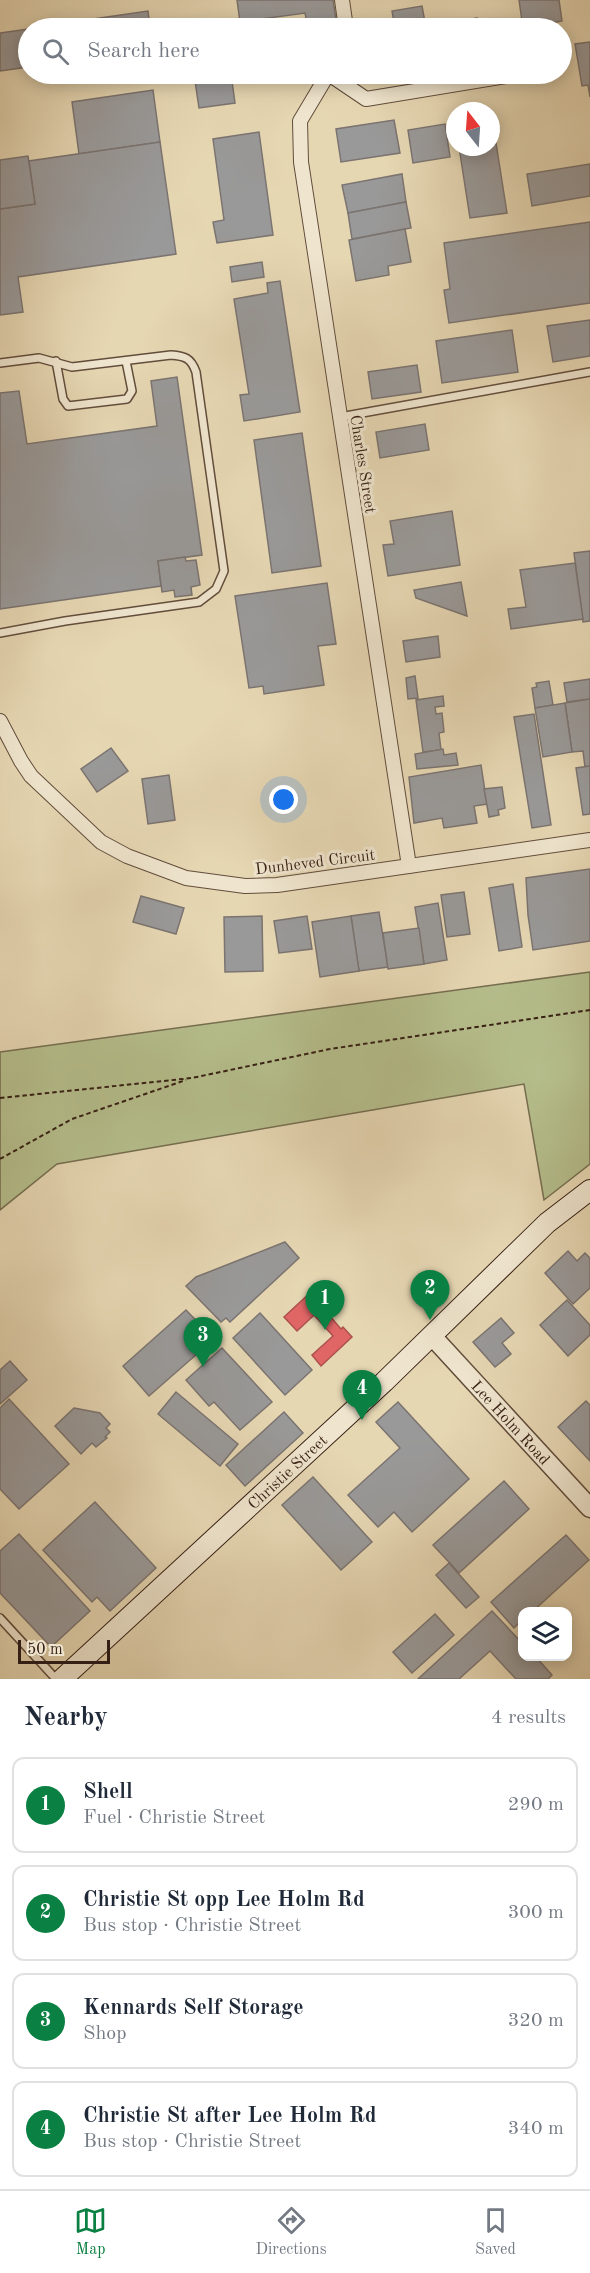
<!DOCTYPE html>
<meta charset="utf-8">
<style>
body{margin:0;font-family:"Old Standard TT",serif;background:#f6f6f7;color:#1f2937}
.controls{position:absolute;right:18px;bottom:18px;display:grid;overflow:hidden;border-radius:12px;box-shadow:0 3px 15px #0003}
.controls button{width:54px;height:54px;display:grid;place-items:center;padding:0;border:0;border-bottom:2px solid #e0e1e3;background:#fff;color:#1f2937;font:30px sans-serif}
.compass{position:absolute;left:446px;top:102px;width:54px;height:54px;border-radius:50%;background:#fff;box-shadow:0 3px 15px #0003;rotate:343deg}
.scale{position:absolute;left:18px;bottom:15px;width:92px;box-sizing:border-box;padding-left:6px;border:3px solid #361f14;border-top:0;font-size:16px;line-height:21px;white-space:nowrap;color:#361f14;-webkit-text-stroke:4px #efe5ce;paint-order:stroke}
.you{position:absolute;left:284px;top:800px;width:21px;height:21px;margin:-15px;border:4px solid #fff;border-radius:50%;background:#1a73e8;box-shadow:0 0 0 9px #1a73e833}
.badge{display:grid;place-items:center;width:39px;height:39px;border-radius:50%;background:#0b8043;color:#fff;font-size:20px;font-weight:700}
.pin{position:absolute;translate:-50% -50px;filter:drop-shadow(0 2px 3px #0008)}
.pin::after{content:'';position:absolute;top:32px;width:21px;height:18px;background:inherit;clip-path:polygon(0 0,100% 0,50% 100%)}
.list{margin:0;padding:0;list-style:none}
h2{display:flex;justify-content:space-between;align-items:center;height:78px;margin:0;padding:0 24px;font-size:26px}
h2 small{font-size:20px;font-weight:400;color:#747a83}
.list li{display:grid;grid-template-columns:39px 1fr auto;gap:18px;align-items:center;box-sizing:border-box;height:96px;margin:0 12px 12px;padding:0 12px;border:2px solid #e0e1e3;border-radius:12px}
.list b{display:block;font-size:22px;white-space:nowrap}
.list p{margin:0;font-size:20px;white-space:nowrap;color:#747a83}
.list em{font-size:20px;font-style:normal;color:#747a83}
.icon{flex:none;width:33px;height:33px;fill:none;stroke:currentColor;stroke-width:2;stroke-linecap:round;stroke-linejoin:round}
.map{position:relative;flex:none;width:590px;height:1679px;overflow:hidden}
.search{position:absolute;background:#fff;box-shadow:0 3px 15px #0003;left:18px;right:18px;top:18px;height:66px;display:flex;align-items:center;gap:15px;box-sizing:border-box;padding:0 21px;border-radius:33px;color:#747a83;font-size:22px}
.sheet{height:510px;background:#fff}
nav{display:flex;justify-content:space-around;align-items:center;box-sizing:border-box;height:84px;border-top:2px solid #e0e1e3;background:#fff;font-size:16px;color:#747a83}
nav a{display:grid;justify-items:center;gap:3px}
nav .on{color:#0b8043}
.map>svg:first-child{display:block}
</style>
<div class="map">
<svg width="590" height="1679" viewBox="0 0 590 1679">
<rect width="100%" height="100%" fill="#e6d7b3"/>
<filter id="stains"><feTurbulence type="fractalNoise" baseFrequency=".00333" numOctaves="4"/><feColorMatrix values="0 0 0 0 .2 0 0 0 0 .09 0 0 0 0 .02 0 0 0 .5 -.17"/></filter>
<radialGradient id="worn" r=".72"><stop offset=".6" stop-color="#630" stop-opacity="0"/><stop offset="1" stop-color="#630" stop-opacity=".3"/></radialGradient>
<path fill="#b5be8c" stroke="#766e50" stroke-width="1.5" d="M590,972v192l-46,36 -20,-116 -467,80 -57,46v-158z"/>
<g fill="#e06666" stroke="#ad514d" stroke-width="1.5">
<path d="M313,1290l13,14 -29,27 -13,-14z"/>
<path d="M323,1308l18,21 2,-2 9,10 -31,29 -9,-11 21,-19 -19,-21z"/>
</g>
<g fill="#999" stroke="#7b7471" stroke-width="1.5">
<path d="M237,0h96l4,26 -29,2 -3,-15 -65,9z"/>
<path d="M519,0h40l3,21 -39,7z"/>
<path d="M422,6l4,22h-31l-3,-17z"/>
<path d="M148,11l2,17h-120z"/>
<path d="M477,18l2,10h-9l-2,-8z"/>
<path d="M28,29v38l-28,4v-38z"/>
<path d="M590,42v55l-2,-12 -6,1 -7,-42z"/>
<path d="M194,74h37l4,29 -36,5z"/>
<path d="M153,90l7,52 -81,12 -7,-52z"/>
<path d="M394,120l6,33 -59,9 -5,-33z"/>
<path d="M491,123l2,1 14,89 -37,5 -11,-71h32z"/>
<path d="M445,124l5,33 -37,6 -5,-33z"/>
<path d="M259,132l14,103 -56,8 -4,-21 11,-2 -11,-81z"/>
<path d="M160,142l16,112 -158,23 5,35 -23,3v-106l35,-5 -6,-43z"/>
<path d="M28,156l7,48 -35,5v-49z"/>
<path d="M590,164v32l-58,10 -5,-32z"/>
<path d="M402,174l4,28 -58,11 -6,-28z"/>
<path d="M406,202l5,26 -59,11 -4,-26z"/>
<path d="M590,222v81l-141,20 -5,-33 6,-1 -6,-46z"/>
<path d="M405,229l6,33 -23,4 1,9 -33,6 -7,-41z"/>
<path d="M262,262l2,15 -32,5 -2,-15z"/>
<path d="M280,281l20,131 -56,9 -4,-26 9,-1 -15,-95 34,-6 -1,-10z"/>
<path d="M590,320v36l-37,6 -6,-36z"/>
<path d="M512,330l6,42 -76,11 -6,-42z"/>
<path d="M417,365l4,27 -49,7 -4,-27z"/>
<path d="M177,377l25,178 -44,6 3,25 -161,23v-216l19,-2 8,53 130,-18 -6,-45z"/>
<path d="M425,424l4,26 -49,8 -4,-26z"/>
<path d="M302,433l19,133 -49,7 -18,-133z"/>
<path d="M452,511l8,54 -72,11 -5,-31 11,-1 -4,-23z"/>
<path d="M590,551v70l-7,1 -9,-69z"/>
<path d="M185,557l1,4 10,-1 4,25 -9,2 1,8 -17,2 -1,-7 -12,2 -4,-31z"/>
<path d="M575,563l8,56 -72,10 -3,-20 18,-2 -6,-37z"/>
<path d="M461,582l6,34 -51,-18 -2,-8z"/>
<path d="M327,583l9,61 -18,2 6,39 -60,9 -1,-8 -14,2 -14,-92z"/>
<path d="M438,636l2,21 -34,5 -3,-21z"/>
<path d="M415,676l3,22 -10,1 -2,-21z"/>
<path d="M590,679v20l-23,3 -3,-19z"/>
<path d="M549,681l4,24 -18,3 -3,-20 5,-1 -1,-4z"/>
<path d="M443,696l1,10 -9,1 1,7 6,-1 2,19 -5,1 2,17 -18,2 -7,-52z"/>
<path d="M590,699v67l-5,1 -2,-16 -11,1 -7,-49z"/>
<path d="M565,703l7,49 -29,5 -8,-49z"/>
<path d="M534,714l17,111 -19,3 -18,-111z"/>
<path d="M111,748l17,23 -31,21 -16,-23z"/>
<path d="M443,749l1,6 12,-2 2,12 -41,4 -2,-15z"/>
<path d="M481,765l6,39 -13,2 3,17 -33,5 -2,-10 -28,5 -5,-46z"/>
<path d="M590,766v48l-7,1 -7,-47z"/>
<path d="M169,775l6,45 -27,4 -6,-45z"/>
<path d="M502,787l3,21 -7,2 1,5 -10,2 -5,-28z"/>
<path d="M590,869v72l-57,9 -5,-35 -2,-37z"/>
<path d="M513,884l9,63 -23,4 -10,-63z"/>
<path d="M464,892l6,42 -23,3 -6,-42z"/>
<path d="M141,896l43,12 -8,26 -43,-12z"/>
<path d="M438,903l9,57 -23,4 -9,-57z"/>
<path d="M379,912l9,55 -29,4 -8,-55z"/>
<path d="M262,916l1,55 -38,1 -1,-55z"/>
<path d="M307,916l5,33 -33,4 -5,-32z"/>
<path d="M351,916l8,55 -39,6 -8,-55z"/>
<path d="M419,928l5,36 -36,5 -5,-36z"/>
<path d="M285,1242l14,16 -69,64 -4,-4 -5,4 -35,-36 10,-9z"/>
<path d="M568,1251l9,10 8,-8 5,5v30l-17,16 -28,-31z"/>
<path d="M567,1300l23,25v10l-22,21 -28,-31z"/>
<path d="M186,1310l28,29 -65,57 -26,-30z"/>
<path d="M260,1313l52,57 -27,25 -52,-57z"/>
<path d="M501,1318l13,15 -12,10 9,11 -16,13 -22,-25z"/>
<path d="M222,1348l50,54 -32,28 -26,-28 -5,4 -23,-26z"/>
<path d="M10,1361l17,19 -27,24v-34z"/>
<path d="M176,1392l62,52 -18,22 -62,-52z"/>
<path d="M9,1399l60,65 -50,45 -19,-20v-81z"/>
<path d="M586,1401l4,4v56l-32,-34z"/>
<path d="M398,1402l71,77 -57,53 -18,-20 -16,15 -30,-32 52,-47 -24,-26z"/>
<path d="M74,1408l26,5 10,11 -4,4 4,4 -5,5 2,1 -11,9 -4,-4 -11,11 -26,-28z"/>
<path d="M284,1412l19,21 -58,53 -19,-21z"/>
<path d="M313,1477l59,65 -31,28 -59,-65z"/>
<path d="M504,1481l25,28 -70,64 -26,-28z"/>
<path d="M95,1502l61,66 -46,43 -13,-14 -5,5 -49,-52z"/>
<path d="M19,1534l71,77 -39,36 -51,-54v-42z"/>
<path d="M566,1535l23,25 -57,52h-10v8l-8,8 -23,-26z"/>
<path d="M449,1563l30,34 -13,11 -30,-33z"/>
<path d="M492,1611l30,32v13h13l17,19 -4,4h-32l-26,-28 -31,28h-41z"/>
<path d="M435,1614l19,21 -42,38 -19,-21z"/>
</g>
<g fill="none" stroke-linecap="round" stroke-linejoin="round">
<g stroke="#624d3c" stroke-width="10">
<g id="service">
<path d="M56,361l7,38 5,7 59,-7 5,-8 -6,-30"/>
<path d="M0,363l39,-5 33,9 99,-12c14,1 20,3 25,17l28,199 -8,18 -17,13 -134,19 -65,12"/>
<path d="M340,417l250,-45"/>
<path d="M0,1618l56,61"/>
</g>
</g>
<g stroke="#624d3c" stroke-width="16">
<g id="minor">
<path d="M342,0l4,28"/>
<path d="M328,74l-28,47 1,41 108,704"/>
<path d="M329,74l37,25 153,-25"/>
<path d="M0,721l21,40 10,15 70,66 26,14 59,22 59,8 32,-1 313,-45"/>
</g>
</g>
<g stroke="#624d3c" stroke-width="21">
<g id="tertiary">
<path id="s1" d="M432,1336l158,172"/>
</g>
</g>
<g stroke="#361f14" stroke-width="22">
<g id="secondary">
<path id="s2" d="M62,1679l322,-297 163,-159 43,-33"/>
</g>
</g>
<g stroke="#361f14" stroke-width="2" stroke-dasharray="4.5 3" stroke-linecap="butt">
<path d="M0,1098l192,-20 138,-29 260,-39"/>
<path d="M0,1159l72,-40 114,-39"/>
</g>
<use href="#service" stroke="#efe5ce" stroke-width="7"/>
<use href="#minor" stroke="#efe5ce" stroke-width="14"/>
<use href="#tertiary" stroke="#efe5ce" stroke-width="18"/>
<use href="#secondary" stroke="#efe5ce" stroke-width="20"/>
</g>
<g text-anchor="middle" stroke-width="6" stroke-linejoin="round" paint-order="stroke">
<g font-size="16" fill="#361f14" stroke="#efe5ce">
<text transform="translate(364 464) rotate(81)" y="6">Charles Street</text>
<text transform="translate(315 861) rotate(-7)" y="6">Dunheved Circuit</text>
<text dy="6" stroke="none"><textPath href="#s1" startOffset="117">Lee Holm Road</textPath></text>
<text dy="6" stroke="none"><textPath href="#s2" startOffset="306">Christie Street</textPath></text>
</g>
</g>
<rect width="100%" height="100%" filter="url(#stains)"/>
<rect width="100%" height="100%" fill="url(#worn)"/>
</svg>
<div class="controls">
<button><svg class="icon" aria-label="layers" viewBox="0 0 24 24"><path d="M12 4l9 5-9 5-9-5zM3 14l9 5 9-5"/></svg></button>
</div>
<svg class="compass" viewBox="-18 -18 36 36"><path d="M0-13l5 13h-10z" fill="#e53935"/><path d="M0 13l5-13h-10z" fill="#747a83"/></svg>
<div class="scale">50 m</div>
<div class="you"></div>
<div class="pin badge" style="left:325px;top:1330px">1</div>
<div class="pin badge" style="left:430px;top:1320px">2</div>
<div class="pin badge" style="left:203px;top:1367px">3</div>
<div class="pin badge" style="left:362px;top:1420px">4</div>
<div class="search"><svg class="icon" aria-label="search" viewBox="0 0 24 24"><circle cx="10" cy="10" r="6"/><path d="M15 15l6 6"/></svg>Search here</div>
</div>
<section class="sheet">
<h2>Nearby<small>4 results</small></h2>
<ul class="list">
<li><span class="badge">1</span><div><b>Shell</b><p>Fuel · Christie Street</p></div><em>290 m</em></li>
<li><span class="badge">2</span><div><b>Christie St opp Lee Holm Rd</b><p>Bus stop · Christie Street</p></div><em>300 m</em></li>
<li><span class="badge">3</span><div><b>Kennards Self Storage</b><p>Shop</p></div><em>320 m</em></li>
<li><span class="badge">4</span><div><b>Christie St after Lee Holm Rd</b><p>Bus stop · Christie Street</p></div><em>340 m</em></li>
</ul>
</section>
<nav>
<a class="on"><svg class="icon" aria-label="map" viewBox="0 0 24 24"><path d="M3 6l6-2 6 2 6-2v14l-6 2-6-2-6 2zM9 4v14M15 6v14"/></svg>Map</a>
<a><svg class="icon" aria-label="directions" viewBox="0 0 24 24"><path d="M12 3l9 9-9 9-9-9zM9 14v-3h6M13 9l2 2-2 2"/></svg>Directions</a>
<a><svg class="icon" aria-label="saved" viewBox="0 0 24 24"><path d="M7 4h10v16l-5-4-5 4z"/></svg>Saved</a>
</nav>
